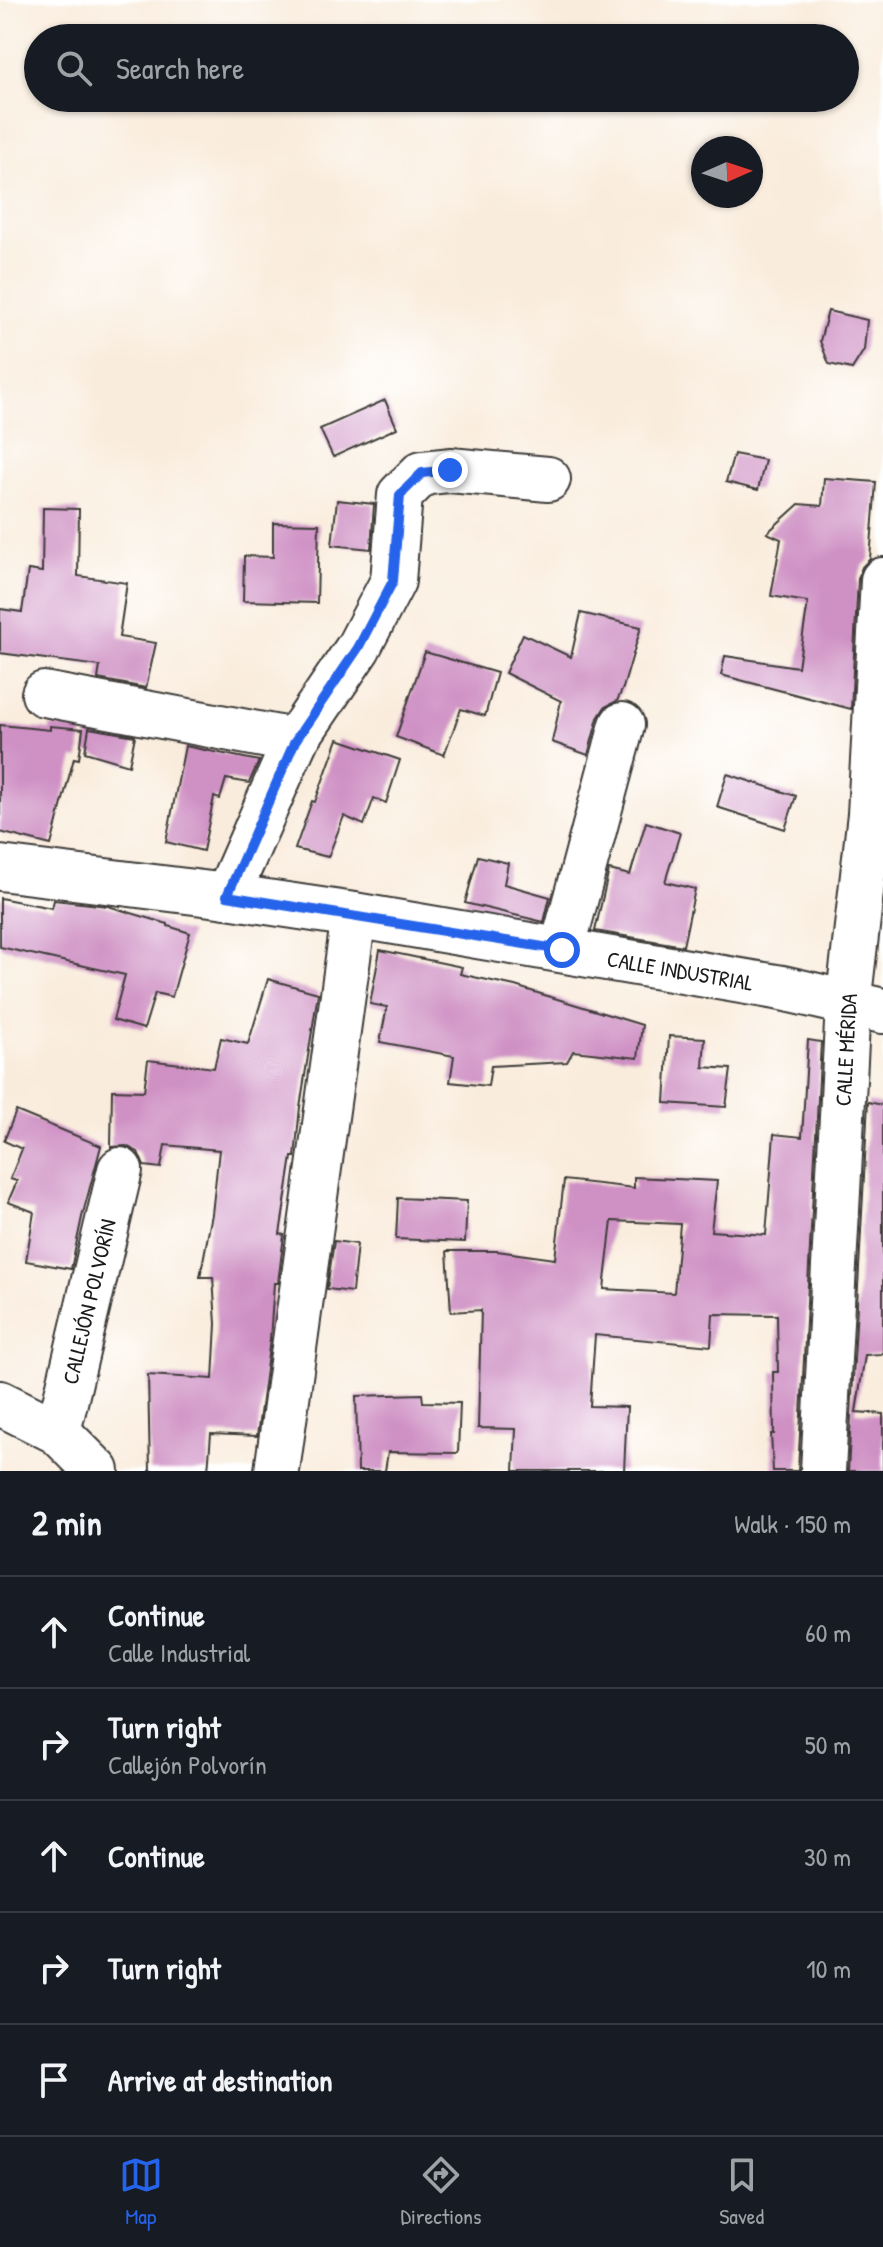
<!DOCTYPE html>
<meta charset="utf-8">
<style>
body{margin:0;font-family:"Patrick Hand",sans-serif;background:#242831;color:#f1f3f6}
.compass{position:absolute;left:691px;top:136px;width:72px;height:72px;border-radius:50%;background:#171b24;box-shadow:0 2px 6px #0004;rotate:87deg}
.stop{position:absolute;width:24px;height:24px;margin:-18px;border:6px solid #2563eb;border-radius:50%;background:#fff}
.stop.end{background:#2563eb;border-color:#fff;box-shadow:0 2px 8px #0008}
.list{margin:0;padding:0;list-style:none}
h2{display:flex;justify-content:space-between;align-items:center;height:104px;margin:0;padding:0 32px;font-size:34px}
h2 small{font-size:26px;font-weight:400;color:#9ea1a6}
.list li{display:grid;grid-template-columns:52px 1fr auto;gap:24px;align-items:center;box-sizing:border-box;height:112px;padding:0 32px;border-top:2px solid #363941}
.list b{display:block;font-size:30px;white-space:nowrap}
.list p{margin:0;font-size:26px;white-space:nowrap;color:#9ea1a6}
.list em{font-size:26px;font-style:normal;color:#9ea1a6}
.icon{flex:none;width:44px;height:44px;fill:none;stroke:currentColor;stroke-width:2;stroke-linecap:round;stroke-linejoin:round}
.map{position:relative;flex:none;width:883px;height:1471px;overflow:hidden}
.search{position:absolute;background:#171b24;box-shadow:0 2px 6px #0004;left:24px;right:24px;top:24px;height:88px;display:flex;align-items:center;gap:20px;box-sizing:border-box;padding:0 28px;border-radius:44px;color:#9ea1a6;font-size:30px}
.sheet{height:664px;background:#171b24}
nav{display:flex;justify-content:space-around;align-items:center;box-sizing:border-box;height:112px;border-top:2px solid #363941;background:#171b24;font-size:22px;color:#9ea1a6}
nav a{display:grid;justify-items:center;gap:4px}
nav .on{color:#2563eb}
.map>svg:first-child{display:block}
</style>
<div class="map">
<svg width="883" height="1471" viewBox="0 0 883 1471">
<rect width="100%" height="100%" fill="#fff"/>
<filter id="ink" filterUnits="userSpaceOnUse"><feTurbulence type="fractalNoise" baseFrequency=".0125" numOctaves="2"/><feDisplacementMap in="SourceGraphic" scale="16" xChannelSelector="R" yChannelSelector="G"/><feConvolveMatrix kernelMatrix="1 2 1 2 8 2 1 2 1" color-interpolation-filters="sRGB"/></filter>
<filter id="wash" filterUnits="userSpaceOnUse"><feTurbulence type="fractalNoise" baseFrequency=".006" numOctaves="4" result="noise"/><feDisplacementMap in="SourceGraphic" scale="32" xChannelSelector="R" yChannelSelector="G"/><feGaussianBlur stdDeviation="1.8" result="paint"/><feColorMatrix in="noise" values="0 0 0 0 0 0 0 0 0 0 0 0 0 0 0 0 0 1.4 0 .05"/><feComposite in="paint" operator="in"/></filter>
<g filter="url(#wash)">
<rect width="100%" height="100%" fill="#f9ecdc"/>
<g id="blocks">
<g fill="#cf91c4" fill-rule="evenodd">
<path d="M828,311l39,9 -3,30 -12,19 -23,-5 -9,-23z"/>
<path d="M385,400l12,28 -64,29 -13,-28z"/>
<path d="M734,454l31,6 -7,30 -32,-8z"/>
<path d="M824,478l52,4 -6,77 -8,8 -4,12 -7,130 -130,-34 4,-19 73,11 10,-65 -37,-6 10,-57 -14,-6 32,-29 23,2z"/>
<path d="M337,500l37,4 -3,45 -39,-4z"/>
<path d="M43,508l36,1 -1,67 49,7 -8,54 37,6 -10,45 -48,-9 2,-13 -100,-13v-44l22,3 6,-42 14,2z"/>
<path d="M273,523l46,1 -2,79 -74,-2 1,-45 29,1z"/>
<path d="M581,613l60,14 -18,61 -6,13 -12,6 -7,11 -10,37 -36,-13 9,-41 -56,-28 18,-39 48,23z"/>
<path d="M425,652l72,21 -12,43 -24,-7 -17,46 -48,-18z"/>
<path d="M0,725l50,5v-4l33,3 -4,30 -5,-1 -23,87 -51,-13z"/>
<path d="M89,728l46,8 -6,29 -44,-13z"/>
<path d="M338,739l62,21 -14,43 -12,-5 -10,27 -20,-9 -16,41 -33,-8 17,-48 3,1z"/>
<path d="M185,746l74,15 -10,22 -23,-4 -6,20 -6,-2 -11,54 -37,-9z"/>
<path d="M727,774l69,22 -11,33 -68,-22z"/>
<path d="M646,822l34,11 -15,49 30,7 -12,57 -88,-15 14,-61 21,5z"/>
<path d="M478,856l30,7 -4,21 46,13 -6,25 -79,-19z"/>
<path d="M0,898l52,10 2,-8 54,6 60,18v2l22,7 -18,64 -17,-4 -11,36 -31,-9 12,-45 -125,-28z"/>
<path d="M380,950l82,17 -2,7 55,12 127,39 -4,33 -65,-7 -6,11 -76,4 -3,20 -38,-4 4,-26 -74,-14 7,-35 -17,-3z"/>
<path d="M268,979l50,14 -18,114 -5,50h-3l-12,77 4,1 -6,48h-4l-4,57 -13,96 -46,-2 -3,37h-58l-2,-96 65,4 3,-55 -3,-47h-13l12,-63 7,-64 -54,-5 -4,23 -17,-2 -6,-14 -12,-6 -15,1 1,-57 32,1 4,-31 66,8 7,-30 27,6z"/>
<path d="M669,1036l36,2 -2,29 28,2 -5,38 -61,-4z"/>
<path d="M808,1040l13,2 -23,429h-25l-2,-37h3l-1,-62h5l-1,-57 -64,-1 -2,32 -116,-11 -5,71 37,1 -3,64h-110l2,-42 -38,-1 3,-118 -30,2 -4,-61h50l58,8 9,-79 70,8v-11l83,4 -6,50 55,4 8,-101 28,3zM612,1221l68,3 -6,69 -70,-4z"/>
<path d="M868,1102l15,3v249l-18,1 -9,57 27,2v57h-35z"/>
<path d="M16,1111l85,35 -19,71 -11,52 -45,-8 8,-49 -26,-10 9,-21 -7,-2 12,-30 -18,-8z"/>
<path d="M398,1198l69,3 -2,41 -69,-3z"/>
<path d="M334,1241l23,3 -5,48 -25,-3z"/>
<path d="M422,1394l1,8 37,1 -2,50 -70,-1 -3,19h-27l-2,-75z"/>
</g>
</g>
</g>
<g filter="url(#ink)">
<use href="#blocks" fill-opacity="0" stroke="#3d3b39" stroke-width="2"/>
<g fill="none" stroke-linecap="round" stroke-linejoin="round">
<g stroke="#3d3b39" stroke-width="48">
<g id="minor">
<path d="M44,694l251,47"/>
<path id="s1" d="M0,868l227,28 127,19 428,73 101,23"/>
<path d="M227,896l68,-155 63,-93 35,-67 7,-86 22,-22 28,-3 98,9"/>
<path d="M562,950l60,-225"/>
<path d="M0,1403l58,29 39,39"/>
<path id="s2" d="M58,1432l62,-262"/>
<path d="M277,1471l77,-556"/>
<path id="s3" d="M823,1471l25,-466 22,-191 13,-234"/>
</g>
</g>
<use href="#minor" stroke="#fff" stroke-width="44"/>
</g>
</g>
<g fill="none" stroke-linecap="round" stroke-linejoin="round" filter="url(#ink)">
<path stroke="#2563eb" stroke-width="10" d="M450,470l-28,3 -22,22 -7,86 -35,67 -63,93 -68,155 335,54"/>
</g>
<g text-anchor="middle" stroke-width="7" stroke-linejoin="round" paint-order="stroke">
<g font-size="22" fill="#1c1c1c" stroke="#fff">
<text dy="8" stroke="none"><textPath href="#s1" startOffset="688">CALLE INDUSTRIAL</textPath></text>
<text dy="8" stroke="none"><textPath href="#s3" startOffset="422">CALLE MÉRIDA</textPath></text>
<text dy="8" stroke="none"><textPath href="#s2" startOffset="134">CALLEJÓN POLVORÍN</textPath></text>
</g>
</g>
</svg>
<svg class="compass" viewBox="-18 -18 36 36"><path d="M0-13l5 13h-10z" fill="#e53935"/><path d="M0 13l5-13h-10z" fill="#9ea1a6"/></svg>
<div class="stop" style="left:562px;top:950px"></div>
<div class="stop end" style="left:450px;top:470px"></div>
<div class="search"><svg class="icon" aria-label="search" viewBox="0 0 24 24"><circle cx="10" cy="10" r="6"/><path d="M15 15l6 6"/></svg>Search here</div>
</div>
<section class="sheet">
<h2>2 min<small>Walk · 150 m</small></h2>
<ul class="list">
<li><svg class="icon" aria-label="ahead" viewBox="0 0 24 24"><path d="M12 20V5M6 11l6-6 6 6"/></svg><div><b>Continue</b><p>Calle Industrial</p></div><em>60 m</em></li>
<li><svg class="icon" aria-label="right" viewBox="0 0 24 24"><path d="M7 20v-9h11M14 6l5 5-5 5"/></svg><div><b>Turn right</b><p>Callejón Polvorín</p></div><em>50 m</em></li>
<li><svg class="icon" aria-label="ahead" viewBox="0 0 24 24"><path d="M12 20V5M6 11l6-6 6 6"/></svg><div><b>Continue</b></div><em>30 m</em></li>
<li><svg class="icon" aria-label="right" viewBox="0 0 24 24"><path d="M7 20v-9h11M14 6l5 5-5 5"/></svg><div><b>Turn right</b></div><em>10 m</em></li>
<li><svg class="icon" aria-label="arrive" viewBox="0 0 24 24"><path d="M6 21V4h12l-3 4 3 4H6"/></svg><div><b>Arrive at destination</b></div></li>
</ul>
</section>
<nav>
<a class="on"><svg class="icon" aria-label="map" viewBox="0 0 24 24"><path d="M3 6l6-2 6 2 6-2v14l-6 2-6-2-6 2zM9 4v14M15 6v14"/></svg>Map</a>
<a><svg class="icon" aria-label="directions" viewBox="0 0 24 24"><path d="M12 3l9 9-9 9-9-9zM9 14v-3h6M13 9l2 2-2 2"/></svg>Directions</a>
<a><svg class="icon" aria-label="saved" viewBox="0 0 24 24"><path d="M7 4h10v16l-5-4-5 4z"/></svg>Saved</a>
</nav>
